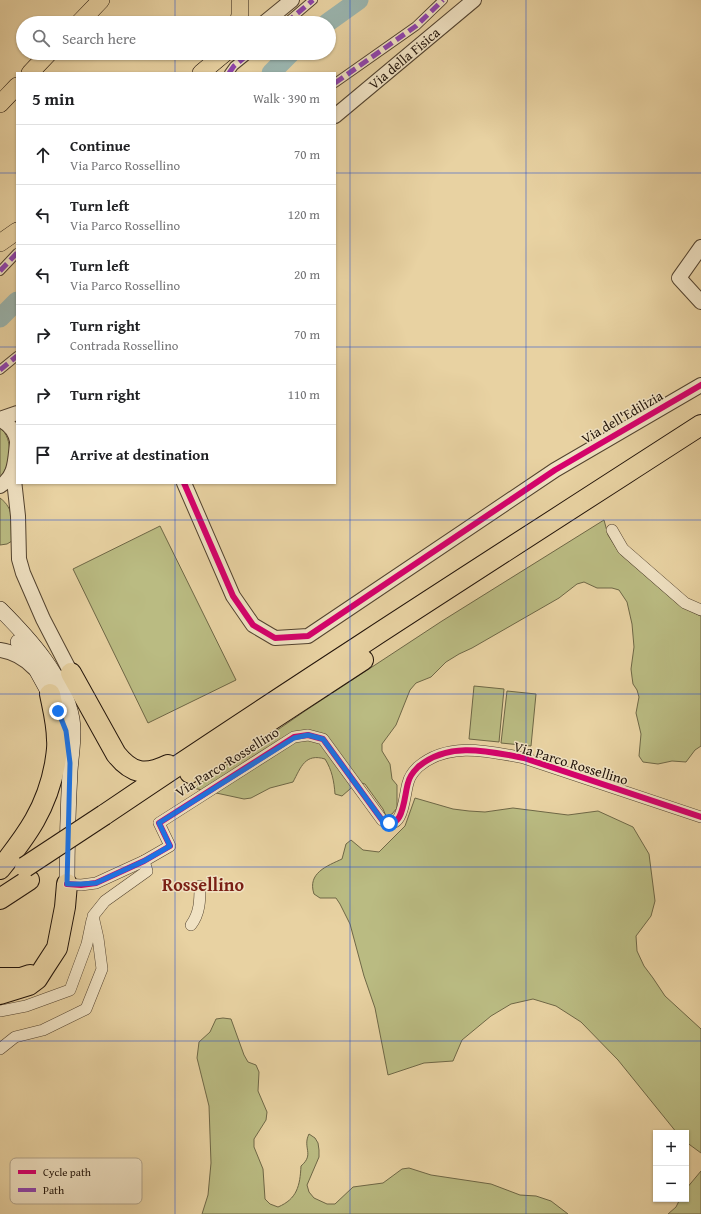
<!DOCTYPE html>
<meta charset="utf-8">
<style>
body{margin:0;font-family:"Gentium Book Plus",serif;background:#f6f6f6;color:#202124}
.controls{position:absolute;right:12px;bottom:12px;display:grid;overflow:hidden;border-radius:0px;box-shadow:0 1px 3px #0004}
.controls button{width:36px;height:36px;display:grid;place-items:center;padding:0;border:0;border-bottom:1px solid #e0e0e0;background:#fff;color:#202124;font:20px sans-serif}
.stop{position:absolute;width:12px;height:12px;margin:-9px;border:3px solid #1a73e8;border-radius:50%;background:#fff}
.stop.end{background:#1a73e8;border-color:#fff;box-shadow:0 1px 4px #0008}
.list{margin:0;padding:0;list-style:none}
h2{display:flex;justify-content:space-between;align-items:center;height:52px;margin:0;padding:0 16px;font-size:17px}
h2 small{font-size:13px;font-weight:400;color:#757577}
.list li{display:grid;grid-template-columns:26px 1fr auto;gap:12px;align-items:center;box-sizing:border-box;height:60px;padding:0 16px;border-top:1px solid #e0e0e0}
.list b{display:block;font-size:15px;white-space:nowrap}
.list p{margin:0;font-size:13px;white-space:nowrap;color:#757577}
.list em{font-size:13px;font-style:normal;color:#757577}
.icon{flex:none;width:22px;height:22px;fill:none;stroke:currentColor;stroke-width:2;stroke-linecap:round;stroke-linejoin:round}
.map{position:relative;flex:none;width:701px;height:1214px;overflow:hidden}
.search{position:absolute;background:#fff;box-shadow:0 1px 3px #0004;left:16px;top:16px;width:320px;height:44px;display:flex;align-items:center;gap:10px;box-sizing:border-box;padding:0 14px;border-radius:22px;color:#757577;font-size:15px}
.panel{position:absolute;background:#fff;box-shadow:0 1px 3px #0004;left:16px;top:72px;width:320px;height:412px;border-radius:0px}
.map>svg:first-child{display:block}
</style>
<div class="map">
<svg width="701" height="1214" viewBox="0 0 701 1214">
<rect width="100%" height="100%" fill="#e8d2a2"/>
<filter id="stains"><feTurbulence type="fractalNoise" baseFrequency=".005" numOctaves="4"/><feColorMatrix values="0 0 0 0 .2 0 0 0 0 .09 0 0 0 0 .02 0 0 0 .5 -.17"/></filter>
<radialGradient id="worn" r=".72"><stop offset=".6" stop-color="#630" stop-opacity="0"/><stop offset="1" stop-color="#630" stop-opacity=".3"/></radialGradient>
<g fill="#babb82" stroke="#6e6746">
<path d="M0,428c14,10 11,38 0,49z"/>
<path d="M0,498c15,11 12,26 12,43l-5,3 -7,1z"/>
<path d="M604,520l4,15 12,19 60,52 21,10v130l-6,4 -9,12 -14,-1 -14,3 -15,-2 -4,-6 2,-22 -5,-21 3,-16 -2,-7 -4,-6 -1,-7 -1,-8 3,-22 -2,-23 -5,-22 -8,-12 -7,-2h-15l-13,-6 -7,2 -18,14 -87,50 -13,6 -13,8 -15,15 -15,6 -6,7 -14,35 -14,19v7l8,13 2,15 5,6v23l-5,6 -6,2 -3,-7 -18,-25 -7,-2 -16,14 -7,-2c-1,-13 -3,-24 -10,-35 -20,-6 -24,8 -32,23l-23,6 -19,10 -7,1 -51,-11 112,-77 137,-90z"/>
<path d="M160,526l76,154 -88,43 -75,-154z"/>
<path d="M474,686l30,3 -5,53 -30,-3z"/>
<path d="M507,691l29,3 -5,52 -30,-3z"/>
<path d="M415,798l38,11 16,2 16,1 28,-4 55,7 30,-4 35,16 16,27 6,47 -4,15 -15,20 1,15 7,15 9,12 12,18 36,33v124l-15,-11v-9h-9l-59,-73 -37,-38 -25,-16 -23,-7 -22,5 -20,12 -29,24 -9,21 -29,2 -36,12 -13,-67 -11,-32 -14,-52 -10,-20 -4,-6h-16l-6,-4c-7,-21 13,-28 28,-35l4,-15 5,-4 12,10 16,2 26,-26z"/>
<path d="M223,1018l8,1 13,36 4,7 8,3 3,7 -1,19 9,21 -1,8 -12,19v8l9,22 2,30 5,5 8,3c19,-8 22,-21 23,-41 14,-12 1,-18 8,-32l6,4 3,5 1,7v7l-12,28 2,7 5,6 13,6h8l18,-17 30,-4 19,-14 7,-1 22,7 60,9 29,11 16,1 15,5 17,13h-366l6,-19 3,-32 -2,-57 -12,-48 2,-16 11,-10 6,-13z"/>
<path d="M701,1171v43h-33l8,-7 4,-8h6v-10z"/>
</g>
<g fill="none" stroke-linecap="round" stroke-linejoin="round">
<g stroke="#9ab5af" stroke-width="19">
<path d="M327,23l32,-23"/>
<path d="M271,73l20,-20"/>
<path d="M0,318l17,-17"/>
</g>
<g stroke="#53432f" stroke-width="10">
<g id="pedestrian">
<path d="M286,23l27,-23"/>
<path d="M229,73l5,-7 16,-13"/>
<path d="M335,83l81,-57 27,-26"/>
<path d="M0,271l17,-18"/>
<path d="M0,370l17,-14"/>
</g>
</g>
<g stroke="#53432f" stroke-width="12">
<g id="minor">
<path d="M612,530l11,19 62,54 16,7"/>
<path d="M67,884l14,1 15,-2 48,-22 26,-15 -11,-23 135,-86 14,-2 15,4 59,81c22,14 22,-25 26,-37 1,-5 6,-12 10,-16 30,-26 70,-16 106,-9l177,59"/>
<path d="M191,925c9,-12 9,-25 9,-39"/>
<path d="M0,1011l26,-5 44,-16 17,-46 5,-24"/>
<path d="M0,1049l15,-12 28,-7 43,-21 16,-40 -4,-31 -5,-22 12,-15 42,-30 -3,-10"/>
</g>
</g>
<g stroke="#53432f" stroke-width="16">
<g id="tertiary">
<path d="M264,23l28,-23"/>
<path id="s1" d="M335,116l139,-116"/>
<path d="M701,247l-22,31 22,24"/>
<path d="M0,419l17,-6"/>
<path d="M0,420c9,4 15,11 17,21"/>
<path d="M13,471l5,45 1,43 4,14 20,46 28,54 -7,5"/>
<path d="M184,483l49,113 20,29 22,13 33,-2 247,-166 146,-85"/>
<path d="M0,486c16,-9 15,-27 17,-43"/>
<path d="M0,650c14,2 25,9 34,18"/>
</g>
</g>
<g stroke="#211309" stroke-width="16">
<g id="secondary">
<path d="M0,609c30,30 64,67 72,110 3,17 -1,35 -2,52 -2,37 -3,75 -3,113"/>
<path d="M18,642l10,13 27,49"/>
</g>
</g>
<g stroke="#211309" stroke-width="18">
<g id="primary">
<path d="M79,23l22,-23"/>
<path d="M238,23l2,-8v-15"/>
<path d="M30,73l19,-20"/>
<path d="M201,73l24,-20"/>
<path d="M0,104l17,-18"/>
<path d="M0,243l17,-12"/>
</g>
</g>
<g stroke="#211309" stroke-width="22">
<g id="motorway">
<path d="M71,673l45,81c16,20 29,22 52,11"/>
<path d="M190,773l173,-113"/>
<path d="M104,815c197,-133 397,-261 597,-390"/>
<path d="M0,869c27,-34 47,-61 55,-105 1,-8 3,-16 2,-24 0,-16 -4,-31 -7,-46"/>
<path d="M0,899l29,-19"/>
<path d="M0,978h21l9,-3"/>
<path d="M0,994l29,-9 8,-6 7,-11 13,-20 8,-41 2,-23"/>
</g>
</g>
<use href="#pedestrian" stroke="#f0e2c3" stroke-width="8"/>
<use href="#minor" stroke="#f0e2c3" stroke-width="11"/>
<use href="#tertiary" stroke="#f0e2c3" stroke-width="14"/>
<use href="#secondary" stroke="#f0e2c3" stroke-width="15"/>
<use href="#primary" stroke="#e8d2a2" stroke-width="17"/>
<use href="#motorway" stroke="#e8d2a2" stroke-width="20"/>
<g stroke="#211309" stroke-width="22" stroke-linecap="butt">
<path id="motorway-bridge" d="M25,867l79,-52"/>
</g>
<use href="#motorway-bridge" stroke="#e8d2a2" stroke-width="20"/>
<g stroke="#8e44ad" stroke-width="5" stroke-dasharray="10 5" stroke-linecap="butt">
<path d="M286,23l27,-23"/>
<path d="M229,73l5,-7 16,-13"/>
<path d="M335,83l81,-57 27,-26"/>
<path d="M0,271l17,-18"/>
<path d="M0,370l17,-14"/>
</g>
<g stroke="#f0e2c3" stroke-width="8">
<g id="cycleway">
<path d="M184,483l49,113 20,29 22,13 33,-2 247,-166 146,-85"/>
<path d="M67,884l14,1 15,-2 48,-22 26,-15 -11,-23 135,-86 14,-2 15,4 59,81c22,14 22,-25 26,-37 1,-5 6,-12 10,-16 30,-26 70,-16 106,-9l177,59"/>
</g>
</g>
<use href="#cycleway" stroke="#d6006c" stroke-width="6"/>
</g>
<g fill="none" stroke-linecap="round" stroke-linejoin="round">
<path stroke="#1a73e8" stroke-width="5" d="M58,711l8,20 4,32 -3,121h14l15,-1 48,-22 26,-15 -11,-23 135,-85 14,-3 15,4 59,81 7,3"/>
</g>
<path fill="none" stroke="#1d4ed8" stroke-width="1" stroke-opacity="0.55" d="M175,0v23M350,0v1214M526,0v1214M175,53v20M0,173h17M335,173h366M0,347h17M335,347h366M175,483v731M0,520h701M0,694h701M0,867h701M0,1041h701"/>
<g text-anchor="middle" stroke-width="3" stroke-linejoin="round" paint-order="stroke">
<g font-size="14" fill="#211309" stroke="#f0e2c3">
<text dy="5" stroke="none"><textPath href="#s1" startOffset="90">Via della Fisica</textPath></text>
<text transform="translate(622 417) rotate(-30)" y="5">Via dell'Edilizia</text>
<text transform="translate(227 762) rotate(-32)" y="5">Via Parco Rossellino</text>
<text transform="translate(571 763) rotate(17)" y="5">Via Parco Rossellino</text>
</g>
<g font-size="18" font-weight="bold" fill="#7a1f14" stroke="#f0e2c3">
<text x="203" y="891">Rossellino</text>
</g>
</g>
<rect x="10" y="1158" width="132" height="46" rx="6" fill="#f0e2c3" stroke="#b2a48b" stroke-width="1"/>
<rect x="18" y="1170" width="18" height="4" fill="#d6006c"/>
<rect x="18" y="1188" width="18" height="4" fill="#8e44ad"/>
<g font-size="11" fill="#211309">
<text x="43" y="1176">Cycle path</text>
<text x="43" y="1194">Path</text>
</g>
<rect width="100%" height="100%" filter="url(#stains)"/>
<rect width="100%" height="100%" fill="url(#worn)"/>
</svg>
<div class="controls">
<button>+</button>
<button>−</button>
</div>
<div class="stop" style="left:389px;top:823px"></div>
<div class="stop end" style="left:58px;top:711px"></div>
<div class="search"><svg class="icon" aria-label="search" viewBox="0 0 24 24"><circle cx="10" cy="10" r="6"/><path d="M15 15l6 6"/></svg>Search here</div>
<section class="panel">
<h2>5 min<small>Walk · 390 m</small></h2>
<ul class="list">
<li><svg class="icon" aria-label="ahead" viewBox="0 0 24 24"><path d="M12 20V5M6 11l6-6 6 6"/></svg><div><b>Continue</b><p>Via Parco Rossellino</p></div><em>70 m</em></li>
<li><svg class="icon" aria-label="left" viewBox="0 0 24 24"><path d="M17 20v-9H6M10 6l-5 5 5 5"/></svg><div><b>Turn left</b><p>Via Parco Rossellino</p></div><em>120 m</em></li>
<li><svg class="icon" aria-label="left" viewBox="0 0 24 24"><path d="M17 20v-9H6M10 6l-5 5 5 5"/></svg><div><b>Turn left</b><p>Via Parco Rossellino</p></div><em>20 m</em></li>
<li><svg class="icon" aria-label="right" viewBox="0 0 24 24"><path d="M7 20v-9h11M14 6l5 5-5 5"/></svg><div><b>Turn right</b><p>Contrada Rossellino</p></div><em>70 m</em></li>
<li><svg class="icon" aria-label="right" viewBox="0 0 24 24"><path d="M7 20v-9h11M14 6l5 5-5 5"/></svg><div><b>Turn right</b></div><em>110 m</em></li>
<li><svg class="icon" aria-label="arrive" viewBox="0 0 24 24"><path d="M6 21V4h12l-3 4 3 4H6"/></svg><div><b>Arrive at destination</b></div></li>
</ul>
</section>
</div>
